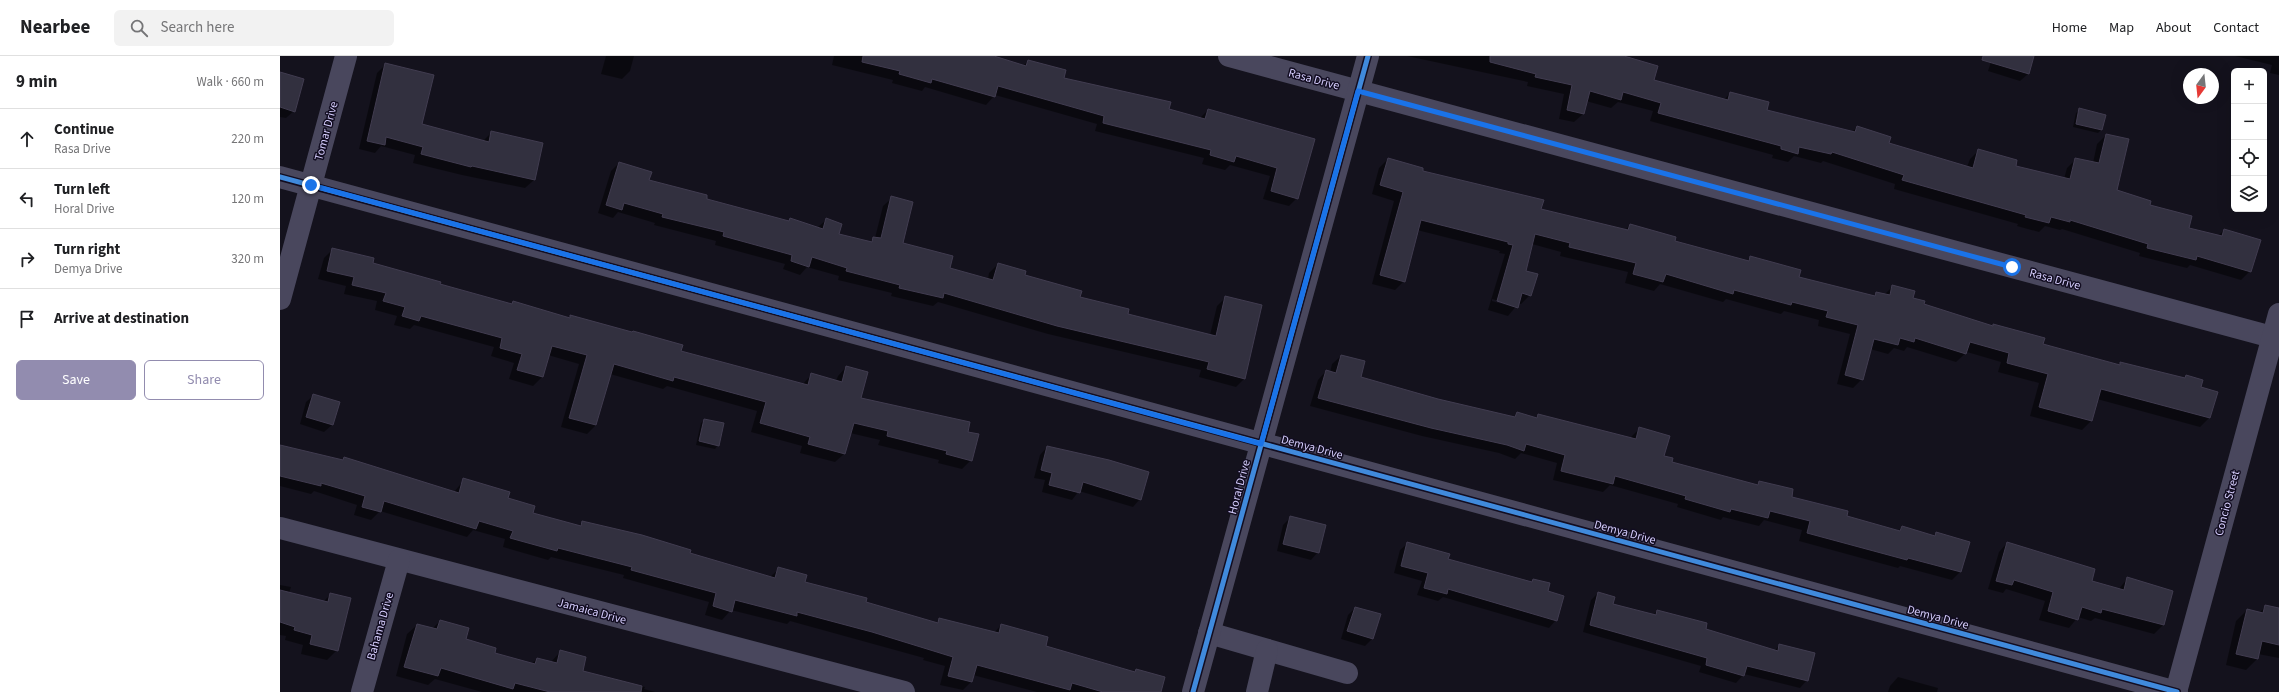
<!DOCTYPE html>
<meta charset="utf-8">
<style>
body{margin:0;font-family:"Source Sans 3",sans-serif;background:#f2f2f2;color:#202124}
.controls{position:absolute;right:12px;top:12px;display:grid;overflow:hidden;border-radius:6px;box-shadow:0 4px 16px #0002}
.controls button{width:36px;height:36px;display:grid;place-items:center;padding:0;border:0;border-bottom:1px solid #e0e0e0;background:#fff;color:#202124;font:20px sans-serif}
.compass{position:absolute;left:1903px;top:12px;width:36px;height:36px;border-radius:50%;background:#fff;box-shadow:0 4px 16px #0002;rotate:195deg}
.stop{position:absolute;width:12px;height:12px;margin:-9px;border:3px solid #1a73e8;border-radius:50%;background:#fff}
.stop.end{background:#1a73e8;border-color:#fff;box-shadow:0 1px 4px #0008}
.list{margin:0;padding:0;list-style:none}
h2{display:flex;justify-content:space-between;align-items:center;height:52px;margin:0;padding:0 16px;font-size:17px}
h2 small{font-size:13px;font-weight:400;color:#757577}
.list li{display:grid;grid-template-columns:26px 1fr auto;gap:12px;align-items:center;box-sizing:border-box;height:60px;padding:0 16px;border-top:1px solid #e0e0e0}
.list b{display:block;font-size:15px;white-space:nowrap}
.list p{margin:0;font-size:13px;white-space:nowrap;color:#757577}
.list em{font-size:13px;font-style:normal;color:#757577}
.actions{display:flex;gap:8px;padding:12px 16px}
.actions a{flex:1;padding:9px 0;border:1px solid #928caf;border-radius:6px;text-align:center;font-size:14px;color:#928caf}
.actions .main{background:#928caf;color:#fff}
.icon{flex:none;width:22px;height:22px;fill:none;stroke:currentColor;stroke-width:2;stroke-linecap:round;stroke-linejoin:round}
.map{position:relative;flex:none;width:1999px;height:636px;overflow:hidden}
header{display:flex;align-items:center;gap:24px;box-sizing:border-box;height:56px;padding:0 20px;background:#fff;border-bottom:1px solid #e0e0e0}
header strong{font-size:19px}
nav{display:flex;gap:22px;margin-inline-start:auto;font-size:14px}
.search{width:280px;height:36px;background:#f2f2f2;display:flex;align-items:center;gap:10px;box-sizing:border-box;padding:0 14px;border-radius:6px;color:#757577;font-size:15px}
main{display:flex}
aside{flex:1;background:#fff}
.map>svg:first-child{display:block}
</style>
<header>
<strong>Nearbee</strong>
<div class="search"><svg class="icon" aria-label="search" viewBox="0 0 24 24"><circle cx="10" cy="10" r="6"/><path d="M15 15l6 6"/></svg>Search here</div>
<nav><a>Home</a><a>Map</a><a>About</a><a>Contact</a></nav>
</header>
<main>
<aside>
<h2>9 min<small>Walk · 660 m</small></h2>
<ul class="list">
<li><svg class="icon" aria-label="ahead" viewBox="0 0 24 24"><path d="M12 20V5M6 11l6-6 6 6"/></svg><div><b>Continue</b><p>Rasa Drive</p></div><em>220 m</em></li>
<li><svg class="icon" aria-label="left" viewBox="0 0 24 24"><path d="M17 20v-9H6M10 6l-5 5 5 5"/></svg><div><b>Turn left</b><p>Horal Drive</p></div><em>120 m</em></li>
<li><svg class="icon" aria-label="right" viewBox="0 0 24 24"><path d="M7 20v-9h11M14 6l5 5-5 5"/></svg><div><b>Turn right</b><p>Demya Drive</p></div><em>320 m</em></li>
<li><svg class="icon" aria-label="arrive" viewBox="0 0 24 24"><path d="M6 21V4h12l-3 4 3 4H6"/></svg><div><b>Arrive at destination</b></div></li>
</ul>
<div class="actions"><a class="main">Save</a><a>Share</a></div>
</aside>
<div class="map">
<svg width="1999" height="636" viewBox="0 0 1999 636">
<rect width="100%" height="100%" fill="#14121d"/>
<g fill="#0007" fill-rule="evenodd">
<path d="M326,0h28l-4,15 -8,8 -21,-5z"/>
<path d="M554,0h157l32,10 5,-5 35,17 105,32 32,8 8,-8 105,30 -16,58 -8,8 -26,-7 7,-23 -40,-11 -5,5 -23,-6 2,-6 -109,-27 2,-7 -102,-29 -9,10 -61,-18 -3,4 -30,-8 1,-3 -61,-15z"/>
<path d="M1127,0h214l32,25 71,19 6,-7 36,18 86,21 5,-5 30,17 80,23 3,-8 9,-9 35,16 50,13 3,-11 9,-9 17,4 4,-19 9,-9 10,56 32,15 40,22 30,8 6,-6 26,41 -9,9 -51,-15 -3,3 -48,-12 1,-3 -78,-24 -2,1 -15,-4 -6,6 -22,-6 1,-2 -124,-35 1,-5 -72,-23 -2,2 -27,-7 -6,6 -16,-4 1,-3 -123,-34 3,-10 -35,-9 -7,6 -25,-7 -3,13 -9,8 -15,-3 5,-25 -37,-8 1,-4z"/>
<path d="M1713,0h40l-5,18 -8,7 -32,-10z"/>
<path d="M1955,0h44v19l-9,-2 2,-8z"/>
<path d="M106,8l35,61 62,16 9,-9 42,48 -9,8 -63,-13 -49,-12 2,-8 -34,-9 -6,7 -16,-4 18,-76z"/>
<path d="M0,17l14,38 -8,7 -6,-1z"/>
<path d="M1800,54l25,6 -4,14 -3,3 -25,-6 3,-14z"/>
<path d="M1108,103l33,13 119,38 85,20 5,-5 44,16 72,21 4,-5 48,21 75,18 3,-3 8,2 9,-9 30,19 69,21 1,-1 49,20 76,21 3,-3 63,16 2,-3 14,12 9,30 -9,9 -103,-28 -6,22 -9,9 -52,-14 9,-33 -41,-11 3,-10 -34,-10 -11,10 -49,-15 -3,4 -10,-3 -6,6 -18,-5 -8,30 -9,9 -16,-4 13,-50 -32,-8 1,-6 -35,-9 -3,3 -55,-15 -3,3 -63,-18 -6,7 -29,-8 3,-11 -68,-16 1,-4 -29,-8 -7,28 5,23 -9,9h-3l-10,12 -20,-6 17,-56 -6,-1 1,-2 -83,-21 -13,51 -9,9 -23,-6 22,-83 -22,-7 7,-26zM1212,243l21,6v2l-21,-6z"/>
<path d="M339,107l29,18 58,19 111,28 9,-8 12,15 31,7 6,-4 8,-32 9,-8 10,46 47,24 39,11 1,-6 9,-9 81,34 48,16 83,21 7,-29 9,-9 18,82 -8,8 -37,-10 2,-7 -153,-36 -110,-32 -5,4 -42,-10 1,-3 -54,-13 1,-4 -32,-9 -7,8 -17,-6 2,-5 -70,-19 1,-4 -62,-16 1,-2 -37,-11 -5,6 -15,-5 13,-42z"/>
<path d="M52,194l107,35 72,20 3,-3 54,16 3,-2 109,35 122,34 10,-11 24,7 2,-5 8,-9 14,32 107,34 4,27 -9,9 -24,-6 1,-3 -61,-15 2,-5 -30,-7 -6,21 -9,8 -35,-9 2,-7 -51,-14 6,-21 -90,-25 -4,3 -53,-15 -14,51 -9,9 -26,-7 18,-63 -31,-9 -6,22 -9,9 -24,-7 5,-16 -23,-7 3,-9 -80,-22 -4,4 -16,-4 3,-9 -22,-6 2,-9 -33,-7 2,-8 -28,-7 6,-21z"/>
<path d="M1061,300l19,21 78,23 75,18 4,-5 18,5 3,-3 92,23 10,-10 22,28 8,6 86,24 3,-4 32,15 55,19 52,15 4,-4 31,9 3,-3 24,39 -8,8 -52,-14 -2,2 -99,-27 3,-11 -38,-10 -5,6 -36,-9 -2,3 -44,-13 1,-3 -68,-19 -7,7 -50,-12 4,-17 -36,-10 -6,6 -16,-6 -77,-17 -112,-30 8,-26 8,-9 4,2 2,-9z"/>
<path d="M34,339l18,30 -8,7 -24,-8 6,-22z"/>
<path d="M425,364l13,25 -3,4 -19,-4 5,-22z"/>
<path d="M767,391l93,52 -7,8 -54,-16 -7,9 -30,-8 3,-12 -11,-2 6,-23z"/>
<path d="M0,392l61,13 4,-3 109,34 10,-12 42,19 26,15 46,13 4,-5 188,55 9,-8 25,14 132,40 4,-3 54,13 7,-8 44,21 89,26 3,-2 23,22h-123l-64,-17 -2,7 -8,8 -23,-5 5,-19 -22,-6 1,-2 -134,-37 -3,3 -56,-14 -9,10 -17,-5 4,-13 -86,-24 1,-3 -73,-18 -3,3 -45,-13 2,-8 -32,-9 -6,7 -87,-26 -9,9 -17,-5 3,-10 -43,-14 -3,3 -31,-8z"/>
<path d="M1011,461l27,35 -7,8 -34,-9 6,-26z"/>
<path d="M1128,487l39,17 83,23 3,-3 14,12 9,28 -7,8 -106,-31 -5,4 -21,-6 5,-14 -28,-8 6,-23z"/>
<path d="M1727,487l83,39 28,8 9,-11 45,12 -9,34 -9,9 -59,-16 -4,3 -13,-4 -9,11 -30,-8 6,-19 -39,-12 -3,4 -15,-4 11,-37z"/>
<path d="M0,529l11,2 -2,6 34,9 8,-8 6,56 -10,10 -26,-6 2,-9 -18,-5 1,-4 -6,-1z"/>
<path d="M1318,537l14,12 40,11 5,-5 47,19 70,21 6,-6 27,35 -7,8 -56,-14 -8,9 -37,-11 2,-6 -118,-34 8,-32z"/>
<path d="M1986,550l13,3v49l-21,-4 -1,5 -11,11 -20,-5 10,-44 11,-11 12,3z"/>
<path d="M1075,552l17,31 -7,7 -24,-7 7,-24z"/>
<path d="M160,565l24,19 29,14 38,10 6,-5 13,4 10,-11 22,20 63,15 -1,2 11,3h-173l-47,-13 -7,6 -32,-9 11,-42 10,-9 15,4z"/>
<path d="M1618,621l40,11 -1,4h-49l2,-6z"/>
</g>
<g fill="#32303f" stroke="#413c50">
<path d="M583,0h131l32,10 2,-6 38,10 -2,8 107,24 -2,7 36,10 3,-10 107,30 -17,60 -27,-8 6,-23 -41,-12 -2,6 -24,-7 1,-5 -108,-27 1,-7 -106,-30 -3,11 -63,-18 -1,4 -32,-9 1,-3 -38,-9z"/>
<path d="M1210,0h134l34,10 -4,14 74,20 2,-8 39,10 -2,8 88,22 2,-6 34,11 -2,6 84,25 5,-19 39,11 -1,6 54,13 5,-21 24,5 7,-29 23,5 -12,51 34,11 -1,4 42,11 -3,12 33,8 2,-7 37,11 -10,32 -54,-16 -1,4 -49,-12 1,-4 -78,-24v2l-19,-5 -2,6 -24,-6 1,-2 -124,-35 2,-5 -72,-23 -1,2 -32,-7 -1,7 -17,-5v-3l-123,-33 3,-10 -38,-11 -2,8 -31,-9 -6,23 -17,-4 5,-25 -37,-8 1,-3 -46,-12z"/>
<path d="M1703,0h51l-5,18 -47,-14z"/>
<path d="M105,7l49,12 -12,49 67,18 2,-11 52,12 -8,37 -63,-14 -1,1 -50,-13 2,-7 -37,-10 -1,8 -18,-4z"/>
<path d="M0,16l24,7 -9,33 -15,-5z"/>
<path d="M1799,52l27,7 -4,15 -26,-6z"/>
<path d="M1108,102l35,10v3l121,29 -3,9 87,21 2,-6 46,13 -1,4 74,20 1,-5 51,14 -2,7 76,19 1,-4 14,3 2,-10 23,6 -2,7 12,3 -1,3 69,22v-2l52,14 -2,6 77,21v-3l65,16 1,-3 17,5 -2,7 17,5 -8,26 -109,-29 -9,32 -53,-14 9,-33 -41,-11 2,-10 -39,-11 -4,12 -51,-16 -1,4 -14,-4 -2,7 -24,-6 -11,41 -18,-5 13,-50 -32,-8 2,-6 -36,-9 -1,3 -57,-15 -1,4 -67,-20 -3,8 -30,-8 3,-11 -67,-16 1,-4 -35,-9 -9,37 12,3 -7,22 -9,-3 -4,15 -21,-7 16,-56 -5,-1v-2l-87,-22 -16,62 -25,-7 23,-83 -23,-7z"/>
<path d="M339,106l33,10 -3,8 58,15v4l82,22 1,-3 33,11 3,-11 16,6 -3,10 33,8 1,-5 8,1 10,-42 22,6 -10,41 50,13 -3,12 43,12 5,-17 28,8 -1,4 57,16 -2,6 49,12 -1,5 88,22 9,-40 37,9 -17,74 -38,-10 2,-7 -152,-36 -113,-33 -1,5 -44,-10 1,-3 -54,-14 1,-3 -35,-11 -3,10 -18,-6 1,-6 -69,-19 1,-4 -62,-15 1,-3 -39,-11 -2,7 -16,-5z"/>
<path d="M52,192l42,10 -1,5 68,19 -1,2 72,20 1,-3 57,17v-3l62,17 1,-1 50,14 -2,6 127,34 3,-12 31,9 4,-16 22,6 -7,26 109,24 -2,10 11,2 -7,27 -26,-7 1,-3 -60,-15 1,-5 -34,-8 -9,31 -37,-10 2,-7 -50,-14 6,-21 -92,-25 -1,4 -59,-17 -18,61 -27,-7 18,-63 -35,-9 -9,31 -26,-7 5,-16 -22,-6 2,-10 -81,-22 -2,5 -17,-5 3,-9 -22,-6 3,-8 -34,-8 2,-8 -27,-6z"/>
<path d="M1061,299l24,6 -4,16 77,22 77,18 2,-5 20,6 1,-4 98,25 3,-12 31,9 -6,20 9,2 -1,4 86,23 1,-4 34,8 -1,8 56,14 -1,5 53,15 2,-5 33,10 1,-4 34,10 -9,30 -53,-14 -1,2 -100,-27 3,-12 -40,-10 -2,7 -37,-9 -1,3 -45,-13 1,-3 -71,-20 -2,8 -52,-13 4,-16 -39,-11 -2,7 -17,-6 -76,-17 -113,-30 8,-28 10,3z"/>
<path d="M33,338l27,8 -7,23 -27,-8z"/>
<path d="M424,363l20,4 -5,23 -20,-5z"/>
<path d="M0,389l63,15 1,-3 115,36 4,-15 47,14 -2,6 27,8 -2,7 48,13 1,-5 60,14 49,15 -1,3 85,25 3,-11 29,8 -2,7 62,16 -1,4 72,21 1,-5 60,15 2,-9 47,13 -2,9 89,26 1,-3 29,8 -4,15h-58l-31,-9 -2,7 -93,-25 -5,17 -24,-6 5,-19 -81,-25 -75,-20v4l-62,-16 -3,12 -19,-6 3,-13 -85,-23 1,-3 -74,-19 -1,3 -47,-13 3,-7 -34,-10 -3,8 -92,-28 -3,11 -19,-5 3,-11 -44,-13v3l-41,-10z"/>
<path d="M767,390l62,14 40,12 -8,28 -58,-18 -3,11 -31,-8 3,-12 -11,-3z"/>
<path d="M1010,460l36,9 -7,28 -36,-9z"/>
<path d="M1127,486l43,12 -2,5 84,23 1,-3 17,4 -2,8 16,5 -7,25 -109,-32 -1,5 -23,-6 4,-15 -27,-7z"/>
<path d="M1727,486l88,27 -3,12 32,9 3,-13 46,14 -9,34 -62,-16 -1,4 -19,-6 -4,13 -30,-9 5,-19 -39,-12 -2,5 -16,-4z"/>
<path d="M0,534l48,12 2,-9 21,5 -13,53 -28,-7 2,-9 -18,-5 1,-3 -15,-5z"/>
<path d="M1318,536l17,5 -2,7 43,11 1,-5 50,13 -1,6 72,22 1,-7 36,9 -7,28 -61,-15 -3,10 -38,-11 1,-7 -117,-33z"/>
<path d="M1985,549l14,3v37l-17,-4 -4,18 -22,-5 11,-45 16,4z"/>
<path d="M1075,551l26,7 -8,25 -26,-8z"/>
<path d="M160,564l29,8 -3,11 30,9 -1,5 40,11 2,-6 20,5 3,-13 26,7 -3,14 59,15 -1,6h-91l-35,-9 -2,6 -72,-21 -3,8 -34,-9 13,-43 20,5z"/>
</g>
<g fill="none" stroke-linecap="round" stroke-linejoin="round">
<g stroke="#49475d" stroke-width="22">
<path d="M949,0l1050,283"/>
<path d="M0,121l1897,515"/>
<path d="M0,243l66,-243"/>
<path d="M0,472l624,164"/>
<path d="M929,577l138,40"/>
<path d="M82,636l37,-132"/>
<path d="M913,636l175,-636"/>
<path d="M977,636l10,-42"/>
<path d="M1896,636l103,-378"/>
</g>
<g stroke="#120d21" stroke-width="8">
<g id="cycleway">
<path d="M0,121l1897,515"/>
<path d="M913,636l175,-636"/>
</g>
</g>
<use href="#cycleway" stroke="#408adc" stroke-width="5"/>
</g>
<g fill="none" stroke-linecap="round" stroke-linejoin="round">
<path stroke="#1a73e8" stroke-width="5" d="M31,129l950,259 97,-353 654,176"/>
</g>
<g text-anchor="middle" stroke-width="3" stroke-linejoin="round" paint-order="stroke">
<g font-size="12" fill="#d6cefe" stroke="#120d21">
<text transform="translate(1034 23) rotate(15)" y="4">Rasa Drive</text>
<text transform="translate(46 75) rotate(-75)" y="4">Tomar Drive</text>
<text transform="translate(1775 223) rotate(15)" y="4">Rasa Drive</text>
<text transform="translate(1032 391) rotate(15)" y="4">Demya Drive</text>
<text transform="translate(959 431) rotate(-75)" y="4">Horal Drive</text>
<text transform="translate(1947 447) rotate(-75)" y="4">Concio Street</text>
<text transform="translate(1345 476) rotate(15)" y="4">Demya Drive</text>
<text transform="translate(312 555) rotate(15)" y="4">Jamaica Drive</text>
<text transform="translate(1658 561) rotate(15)" y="4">Demya Drive</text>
<text transform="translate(100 570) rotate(-74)" y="4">Bahama Drive</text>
</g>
</g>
</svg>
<div class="controls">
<button>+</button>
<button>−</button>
<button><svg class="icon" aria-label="locate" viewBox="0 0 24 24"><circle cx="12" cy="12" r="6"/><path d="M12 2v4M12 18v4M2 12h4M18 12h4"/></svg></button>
<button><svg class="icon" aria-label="layers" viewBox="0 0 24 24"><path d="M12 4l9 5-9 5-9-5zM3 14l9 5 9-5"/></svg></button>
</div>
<svg class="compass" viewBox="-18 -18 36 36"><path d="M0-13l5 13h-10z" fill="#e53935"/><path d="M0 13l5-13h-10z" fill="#757577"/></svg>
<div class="stop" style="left:1732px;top:211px"></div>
<div class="stop end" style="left:31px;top:129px"></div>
</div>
</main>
